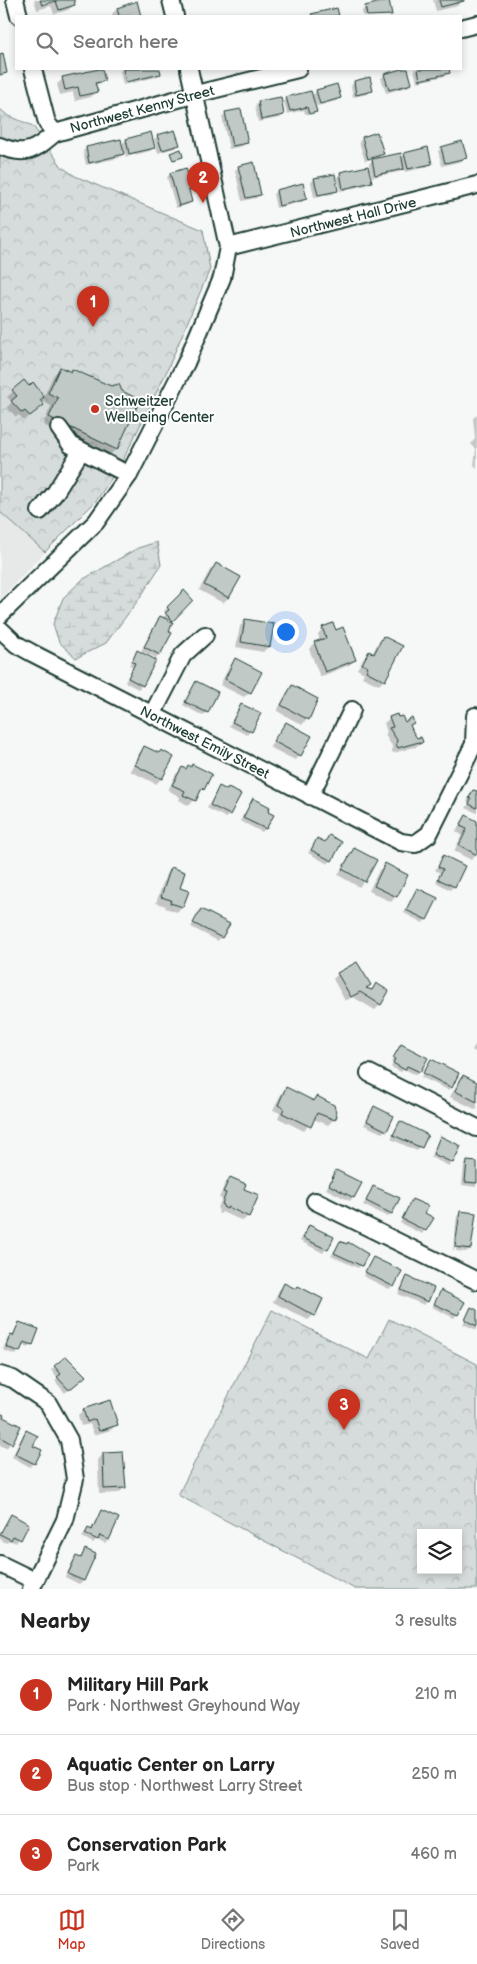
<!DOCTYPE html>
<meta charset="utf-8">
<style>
:root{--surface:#fff;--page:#f6f6f6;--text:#222;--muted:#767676;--line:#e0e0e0;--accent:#c8321e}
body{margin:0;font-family:"Balsamiq Sans",sans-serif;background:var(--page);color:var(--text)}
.controls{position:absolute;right:15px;bottom:15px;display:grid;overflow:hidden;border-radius:0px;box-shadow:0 2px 8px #0003}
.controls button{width:45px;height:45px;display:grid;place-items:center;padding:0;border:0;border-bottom:1px solid var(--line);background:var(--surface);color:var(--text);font:25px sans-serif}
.you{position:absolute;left:285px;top:631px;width:18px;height:18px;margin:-12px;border:4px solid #fff;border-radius:50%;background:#1a73e8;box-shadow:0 0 0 8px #1a73e833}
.badge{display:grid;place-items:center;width:32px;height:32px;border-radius:50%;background:var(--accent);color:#fff;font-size:16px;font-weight:700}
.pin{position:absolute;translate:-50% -41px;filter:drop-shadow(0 1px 2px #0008)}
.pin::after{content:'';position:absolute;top:26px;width:18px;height:15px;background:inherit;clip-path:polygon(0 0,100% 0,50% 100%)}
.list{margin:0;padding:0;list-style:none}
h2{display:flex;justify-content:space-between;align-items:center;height:65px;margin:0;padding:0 20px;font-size:21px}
h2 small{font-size:16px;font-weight:400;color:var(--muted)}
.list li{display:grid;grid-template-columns:32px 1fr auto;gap:15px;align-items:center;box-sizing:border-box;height:80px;padding:0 20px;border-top:1px solid var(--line)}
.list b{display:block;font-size:19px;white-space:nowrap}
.list p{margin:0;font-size:16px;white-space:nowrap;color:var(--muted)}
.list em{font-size:16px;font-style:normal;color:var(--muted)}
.icon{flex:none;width:28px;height:28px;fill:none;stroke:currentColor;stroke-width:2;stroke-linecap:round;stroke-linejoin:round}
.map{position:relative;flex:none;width:477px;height:1589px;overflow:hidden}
.search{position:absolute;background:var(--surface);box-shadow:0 2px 8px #0003;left:15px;right:15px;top:15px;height:55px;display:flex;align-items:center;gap:12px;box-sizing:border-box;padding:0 18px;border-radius:0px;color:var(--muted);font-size:19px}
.sheet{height:305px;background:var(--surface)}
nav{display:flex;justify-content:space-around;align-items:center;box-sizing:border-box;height:70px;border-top:1px solid var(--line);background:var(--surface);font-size:14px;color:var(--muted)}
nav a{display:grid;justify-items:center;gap:2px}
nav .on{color:var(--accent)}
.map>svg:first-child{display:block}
.built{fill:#e6e9e8}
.wetland{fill:url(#wetland-marsh);stroke:#7a8c88}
.park{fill:url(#park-crowns);stroke:#7a8c88;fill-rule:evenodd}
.shadow{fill:#0003}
.building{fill:#c0c9c6;stroke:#1f3d34}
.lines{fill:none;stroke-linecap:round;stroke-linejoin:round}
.minor-casing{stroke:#1f3d34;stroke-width:20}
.minor{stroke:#fff;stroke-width:16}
.poi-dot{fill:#c8321e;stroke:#fff;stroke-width:2}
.labels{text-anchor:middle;stroke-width:4;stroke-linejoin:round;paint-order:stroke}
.street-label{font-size:14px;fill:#1f3d34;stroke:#fff}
.poi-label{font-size:14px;fill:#1f3d34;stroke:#fff;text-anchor:start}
</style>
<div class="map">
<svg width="477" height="1589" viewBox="0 0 477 1589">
<defs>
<pattern id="wetland-marsh" width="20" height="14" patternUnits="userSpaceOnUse" patternTransform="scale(1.25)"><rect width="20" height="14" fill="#d6dcdb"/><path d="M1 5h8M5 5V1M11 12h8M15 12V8" fill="none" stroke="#b7bebd"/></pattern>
<pattern id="park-crowns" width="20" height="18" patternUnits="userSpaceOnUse" patternTransform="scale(1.25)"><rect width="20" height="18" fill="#d6dcdb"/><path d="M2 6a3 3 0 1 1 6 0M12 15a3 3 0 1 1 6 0" fill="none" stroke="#b7bebd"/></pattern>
</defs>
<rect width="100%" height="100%" fill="#f6f7f7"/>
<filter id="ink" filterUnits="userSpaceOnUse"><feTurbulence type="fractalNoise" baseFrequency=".02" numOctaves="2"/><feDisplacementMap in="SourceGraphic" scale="10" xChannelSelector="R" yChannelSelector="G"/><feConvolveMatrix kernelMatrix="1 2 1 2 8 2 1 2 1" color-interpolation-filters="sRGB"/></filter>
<g filter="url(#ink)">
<polygon class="built" points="0,510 45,552 0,599"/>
<polygon class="wetland" points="157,542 161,565 139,599 106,643 76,658 59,642 53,624 63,598 82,580 138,548"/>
<g class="park">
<polygon points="0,109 7,115 33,126 62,167 75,176 203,230 210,269 166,373 122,462 111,479 96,501 45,552 0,512"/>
<path d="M 272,1310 L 369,1359 L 389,1319 L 477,1364 L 477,1589 L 355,1589 L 178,1495 ZM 421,1533 L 458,1533 L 458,1570 L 421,1570 Z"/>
</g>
<g class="shadow">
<polygon points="34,0 72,0 74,5 68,10 54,14 51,6 37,10"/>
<polygon points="433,0 463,0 457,6 436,11"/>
<polygon points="136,3 140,16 112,16 112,14 117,9"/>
<polygon points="365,7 391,15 389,16 363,16 362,11"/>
<polygon points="122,69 159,69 160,73 156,77 123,85 120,71"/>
<polygon points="407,69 411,83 408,87 386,93 381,78 385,75"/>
<polygon points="414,69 447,69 448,73 445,76 417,82"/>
<polygon points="63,79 103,80 95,87 96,92 91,97 75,101 73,92 60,95 57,84"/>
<polygon points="369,79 371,90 368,94 353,97 351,86 354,82"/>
<polygon points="317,91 340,97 336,101 317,106 315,102 313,102 315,112 313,114 313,112 305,114 304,110 287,114 284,102 287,98 311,96"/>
<polygon points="258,103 283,115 280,118 258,122 255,106"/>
<polygon points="226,113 247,142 243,146 229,149 222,117"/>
<polygon points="376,134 382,154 376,159 401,158 405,154 431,163 427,167 405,172 404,167 399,172 372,177 369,164 374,158 365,161 359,142 362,138"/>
<polygon points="158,136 178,145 175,148 158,153 154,139"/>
<polygon points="126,140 154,147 150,151 126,157 125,152 119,158 86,165 83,151 86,148 121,145"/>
<polygon points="442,148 465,157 462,161 442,166 438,151"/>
<polygon points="239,167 260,194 256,198 242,201 235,170"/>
<polygon points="170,174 188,191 191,201 187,205 176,208 167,177"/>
<polygon points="340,174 370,182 367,185 340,191 337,177"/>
<polygon points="315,179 337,190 333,194 314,197 311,182"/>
<polygon points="276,191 306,199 302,202 276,208 273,194"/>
<polygon points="60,368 70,373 73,370 116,449 109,456 43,425 51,406 38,399 37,410 24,421 19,415 16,417 7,407 12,402 7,397 24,382 43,398 53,376"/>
<polygon points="477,415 477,468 474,465 476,449 471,444 475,439 473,418"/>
<polygon points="216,564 239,577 228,598 223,603 199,590 210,570"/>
<polygon points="184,592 192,600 170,622 159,655 156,658 141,651 157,621 167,614 164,611"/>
<polygon points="246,620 268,647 263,652 236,647 240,626"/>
<polygon points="323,628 335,632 355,660 349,665 320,677 309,649 314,644 320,641 318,634"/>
<polygon points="383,638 384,680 379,685 362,677 364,673 357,669 364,658 369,652 372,654 378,643"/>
<polygon points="138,652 142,685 138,689 125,682 133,667 129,665"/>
<polygon points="236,660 250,692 244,697 220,685 230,665"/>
<polygon points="196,682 207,712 203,716 183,705"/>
<polygon points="293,686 314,709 302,725 277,711 287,692"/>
<polygon points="241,705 250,731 247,735 229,726"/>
<polygon points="390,718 404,723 413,723 409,726 417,740 422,742 414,748 414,747 394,753 392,752 392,746 385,735 387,732 384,723"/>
<polygon points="286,724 300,755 295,760 269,747"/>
<polygon points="145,747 159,754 161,779 156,784 130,771 139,753"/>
<polygon points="188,767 203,789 189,806 179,800 180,797 168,790 176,774 182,768 185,770"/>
<polygon points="220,788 229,815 226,818 207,808"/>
<polygon points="477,789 477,813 466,808 469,803 467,802 470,795 474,791 476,792"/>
<polygon points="253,799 265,829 262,832 240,821"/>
<polygon points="466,816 477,822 477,853 471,860 454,851 462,835 456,832 461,822"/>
<polygon points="329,836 331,860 328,864 308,853 317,840 324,843"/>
<polygon points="354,849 364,881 359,887 338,875 349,855"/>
<polygon points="444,857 454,886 450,890 436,882 440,873 435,870"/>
<polygon points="385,865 396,896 391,902 369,891 379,870"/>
<polygon points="172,869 182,907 177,912 165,908 166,906 156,903 166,874"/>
<polygon points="417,890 426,919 423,923 404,913"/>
<polygon points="201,910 228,924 218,941 191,927"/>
<polygon points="338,974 369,985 366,989 370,991 376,985 380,1005 375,1010 353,997 345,1001 333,979"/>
<polygon points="477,1042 477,1053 472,1050"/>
<polygon points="401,1045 426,1058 416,1075 404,1069 401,1072 391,1067 393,1063 391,1062"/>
<polygon points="431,1060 451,1087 448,1090 421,1077"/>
<polygon points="463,1076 477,1083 477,1110 450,1097 458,1082"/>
<polygon points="286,1089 334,1119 328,1125 313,1119 304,1131 278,1118 280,1113 273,1110 281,1094"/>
<polygon points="374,1108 386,1130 382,1133 364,1125"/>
<polygon points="400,1123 427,1135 417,1151 391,1139"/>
<polygon points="441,1138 452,1162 449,1166 430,1157"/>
<polygon points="468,1162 477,1163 476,1187 462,1185 464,1165"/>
<polygon points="337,1171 353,1197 350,1201 326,1189"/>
<polygon points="230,1178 243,1189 248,1216 243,1221 222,1212 220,1214 218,1213 219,1210 217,1209 222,1199 219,1198 225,1184"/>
<polygon points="374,1187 391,1214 388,1217 363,1205"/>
<polygon points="412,1200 423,1214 432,1218 422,1234 400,1223"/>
<polygon points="461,1212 470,1249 466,1252 456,1251 461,1214 459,1214"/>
<polygon points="459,1214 454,1251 453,1250 457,1216"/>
<polygon points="309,1226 333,1238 323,1253 300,1241"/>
<polygon points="340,1242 361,1265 358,1268 331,1256"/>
<polygon points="373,1259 393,1286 389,1289 363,1276"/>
<polygon points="407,1278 427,1301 424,1305 398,1294"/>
<polygon points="284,1285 314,1315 308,1320 273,1302 279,1290"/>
<polygon points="441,1292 457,1314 454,1318 432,1307"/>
<polygon points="472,1308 477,1311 477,1330 463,1324"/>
<polygon points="19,1323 32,1344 28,1348 22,1345 16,1355 3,1350 7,1339 12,1336"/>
<polygon points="55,1367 81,1379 65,1393 55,1381 58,1378 51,1370"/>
<polygon points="83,1410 116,1424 111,1430 94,1435 90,1424 81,1426 78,1415"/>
<polygon points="0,1414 11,1443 6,1448 0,1445"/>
<polygon points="26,1431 34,1463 30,1467 12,1457 23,1435"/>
<polygon points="103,1454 124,1488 119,1493 99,1494 98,1460"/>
<polygon points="102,1511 108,1539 105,1543 97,1539 93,1543 82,1537 88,1529 90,1530"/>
<polygon points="11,1516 28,1524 16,1543 9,1540 6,1543 0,1539 0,1534"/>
<polygon points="85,1550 94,1554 83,1581 79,1584 65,1577 73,1561 77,1557 79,1559"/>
</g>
<g class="building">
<polygon points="40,0 74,0 75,5 59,10 56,1 42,5"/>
<polygon points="389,0 392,15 367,16 365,6"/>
<polygon points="439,0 464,0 464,1 441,7"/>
<polygon points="137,1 141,16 119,16 117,8"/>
<polygon points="337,8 339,16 312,16 311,14"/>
<polygon points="3,53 7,73 0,75 0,54"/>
<polygon points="99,69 102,69 105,81 95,83 98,92 80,96 78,87 65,90 62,77"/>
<polygon points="123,69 160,69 161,74 126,82"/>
<polygon points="401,69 408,69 412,84 389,90 384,74"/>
<polygon points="418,69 449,69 450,73 420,80"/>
<polygon points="370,77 373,91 356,95 354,81"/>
<polygon points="337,84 341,98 320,104 316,90"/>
<polygon points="311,91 317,112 309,114 307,107 290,111 286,97"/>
<polygon points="281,97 284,115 261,120 258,101"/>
<polygon points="241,109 248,143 232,146 225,112"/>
<polygon points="175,130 180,145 162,150 157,135"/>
<polygon points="151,132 155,148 129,154 126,139"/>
<polygon points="377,132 384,154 368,159 362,137"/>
<polygon points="121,139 124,154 89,163 86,147"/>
<polygon points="462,141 467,158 445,163 441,147"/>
<polygon points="428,147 432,164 408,169 404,153"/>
<polygon points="181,149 183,157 173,160 170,153"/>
<polygon points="401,153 404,169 375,175 372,159"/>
<polygon points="254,162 261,195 246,198 238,166"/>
<polygon points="368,166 372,182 343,189 340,172"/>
<polygon points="186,168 192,189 189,190 192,202 179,206 170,173"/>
<polygon points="335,174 338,191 318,195 314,178"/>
<polygon points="303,183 307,199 279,206 276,190"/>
<polygon points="60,367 71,372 72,369 111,386 119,384 122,391 140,400 117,450 49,417 58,398 48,393"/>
<polygon points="24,380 29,386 33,382 44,397 40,400 44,405 30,416 25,411 22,413 11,401 17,396 12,390"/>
<polygon points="216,563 241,577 229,598 204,585"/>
<polygon points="184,590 193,600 173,621 165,613 169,610 167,607"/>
<polygon points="160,616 173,622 169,631 172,633 160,655 144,647"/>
<polygon points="245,619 274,624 270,647 241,642"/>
<polygon points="333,623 336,630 343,627 356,660 325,672 314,642 326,638 322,627"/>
<polygon points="383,636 403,646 385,681 366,671 368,667 362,664 369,651 374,654"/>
<polygon points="137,650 156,660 143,686 128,678 135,663 132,662"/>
<polygon points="235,658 262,672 251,693 225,679"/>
<polygon points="196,681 218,692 208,713 185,702"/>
<polygon points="292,685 318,699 309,720 281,705"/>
<polygon points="241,704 261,713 252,732 232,722"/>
<polygon points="397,714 398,717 402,716 405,722 412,717 414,723 410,725 413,732 417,738 421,737 423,742 420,744 419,742 398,748 396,744 397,740 389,728 393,727 389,717"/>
<polygon points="286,722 312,736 301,756 273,741"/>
<polygon points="144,746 159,753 161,750 174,757 162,779 135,765"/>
<polygon points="192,764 212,774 204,790 202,788 196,801 183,795 185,791 172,785 182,767 186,769 188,765 191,767"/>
<polygon points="219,786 227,790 228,788 241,794 230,815 210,805"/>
<polygon points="473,790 477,791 477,808 469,804 471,799 469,798"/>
<polygon points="253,798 270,807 268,812 274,815 266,829 243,818"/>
<polygon points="466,815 477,821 477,855 459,845 467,829 460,826"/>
<polygon points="329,835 342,842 332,861 311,850 317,838 325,842"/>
<polygon points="354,848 377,860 365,882 342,869"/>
<polygon points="443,855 465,866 455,887 438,879 443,869 438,867"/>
<polygon points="385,863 408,875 397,897 374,886"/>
<polygon points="171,867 185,872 180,888 189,891 183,907 170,903 171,900 161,897"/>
<polygon points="417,888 438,898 427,920 406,910"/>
<polygon points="201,909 230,924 222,938 193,923"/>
<polygon points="357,962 371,985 366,988 372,990 376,983 389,991 381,1005 360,992 351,997 337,973"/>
<polygon points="401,1044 428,1058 420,1072 407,1066 405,1070 393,1063 395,1059 393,1058"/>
<polygon points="431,1059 459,1073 452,1088 423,1073"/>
<polygon points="463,1075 477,1082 477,1102 455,1091"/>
<polygon points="286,1087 314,1101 317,1096 334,1105 337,1116 335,1120 317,1113 311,1127 282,1113 284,1108 278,1105"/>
<polygon points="374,1106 394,1116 387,1131 367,1121"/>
<polygon points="400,1121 428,1135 422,1148 393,1135"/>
<polygon points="440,1136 461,1146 453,1163 433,1154"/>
<polygon points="467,1161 477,1162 477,1183 465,1182"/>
<polygon points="336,1170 362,1183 354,1198 329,1185"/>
<polygon points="230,1177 246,1184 244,1189 259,1195 249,1217 228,1207 227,1209 223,1207 224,1205 222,1204 226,1193 223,1192"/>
<polygon points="373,1186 400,1198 392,1214 366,1201"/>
<polygon points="412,1199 428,1206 425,1213 434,1218 426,1231 402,1219"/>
<polygon points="460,1211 476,1213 471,1249 455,1247"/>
<polygon points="309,1225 334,1237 328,1250 303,1238"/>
<polygon points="340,1241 347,1244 348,1242 368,1254 362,1266 334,1253"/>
<polygon points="373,1257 402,1271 394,1287 365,1272"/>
<polygon points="407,1276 434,1288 428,1302 401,1290"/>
<polygon points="284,1283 296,1289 298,1286 323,1299 315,1316 278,1296"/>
<polygon points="441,1290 465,1302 458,1315 434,1304"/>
<polygon points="471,1307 477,1310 477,1326 465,1320"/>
<polygon points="19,1322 39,1329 33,1345 24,1342 20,1352 6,1347 10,1335 13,1336"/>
<polygon points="66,1356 86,1376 69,1390 57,1377 61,1374 54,1366"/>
<polygon points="110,1400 118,1425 99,1431 95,1419 87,1422 83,1409"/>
<polygon points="0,1413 4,1415 3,1417 21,1426 12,1444 0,1437"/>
<polygon points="26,1430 38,1436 33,1446 42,1450 35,1464 15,1454"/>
<polygon points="123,1452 126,1488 104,1489 103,1453"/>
<polygon points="101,1510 119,1518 109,1540 100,1535 98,1540 85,1534 88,1528 92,1530"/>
<polygon points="11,1514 29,1524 21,1540 13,1536 11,1540 0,1534"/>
<polygon points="85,1549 96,1554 84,1581 68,1574 76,1556 81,1558"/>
</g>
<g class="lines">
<g class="minor-casing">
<g id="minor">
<polyline points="15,0 19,16"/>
<polyline points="171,0 175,16"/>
<polyline points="461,28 477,24"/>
<polyline points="33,69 47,123 55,133 196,94 298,69"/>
<path d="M 0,146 C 26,157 35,150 55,133"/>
<polyline points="228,247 477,185"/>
<polyline points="59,428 71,445 129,475"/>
<polyline points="40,511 55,493 81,451"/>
<polyline points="0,615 96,522 129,475 186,363 222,278 228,247 189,69"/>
<polyline points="0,629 16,644 32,653 401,842 415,844 429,834 474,744 475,716"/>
<polyline points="152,715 183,655 205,635"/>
<polyline points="310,796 352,710"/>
<polyline points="369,1073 477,1128"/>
<polyline points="315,1201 477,1281"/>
<polyline points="0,1375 13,1379 48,1403 69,1440 75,1479 65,1520 31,1589"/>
<polyline points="0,1564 35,1581"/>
</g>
</g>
<use href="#minor" class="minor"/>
</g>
</g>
<circle class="poi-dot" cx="95" cy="409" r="5"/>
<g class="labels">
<g class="street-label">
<text transform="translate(142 109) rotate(-15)" y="5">Northwest Kenny Street</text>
<text transform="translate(353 217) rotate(-14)" y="5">Northwest Hall Drive</text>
<text transform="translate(205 742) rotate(27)" y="5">Northwest Emily Street</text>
</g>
<g class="poi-label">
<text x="105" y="406">Schweitzer<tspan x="105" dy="16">Wellbeing Center</tspan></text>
</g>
</g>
</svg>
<div class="controls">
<button><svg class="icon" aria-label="layers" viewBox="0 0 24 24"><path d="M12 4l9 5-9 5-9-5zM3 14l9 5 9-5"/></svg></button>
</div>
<div class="you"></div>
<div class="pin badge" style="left:93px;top:327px">1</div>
<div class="pin badge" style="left:203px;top:203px">2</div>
<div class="pin badge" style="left:344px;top:1430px">3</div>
<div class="search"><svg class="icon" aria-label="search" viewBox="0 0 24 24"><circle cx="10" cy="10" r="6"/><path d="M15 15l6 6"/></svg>Search here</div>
</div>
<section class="sheet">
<h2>Nearby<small>3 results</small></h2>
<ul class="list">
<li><span class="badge">1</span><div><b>Military Hill Park</b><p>Park · Northwest Greyhound Way</p></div><em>210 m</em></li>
<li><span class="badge">2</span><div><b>Aquatic Center on Larry</b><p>Bus stop · Northwest Larry Street</p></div><em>250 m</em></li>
<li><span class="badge">3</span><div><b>Conservation Park</b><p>Park</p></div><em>460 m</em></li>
</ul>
</section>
<nav>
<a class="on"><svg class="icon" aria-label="map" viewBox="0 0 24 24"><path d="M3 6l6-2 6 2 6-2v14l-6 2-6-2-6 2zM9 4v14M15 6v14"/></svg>Map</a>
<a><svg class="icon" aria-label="directions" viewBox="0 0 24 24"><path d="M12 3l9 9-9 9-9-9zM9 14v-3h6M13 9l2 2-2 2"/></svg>Directions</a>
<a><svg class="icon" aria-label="saved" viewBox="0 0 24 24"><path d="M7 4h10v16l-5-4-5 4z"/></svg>Saved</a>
</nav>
